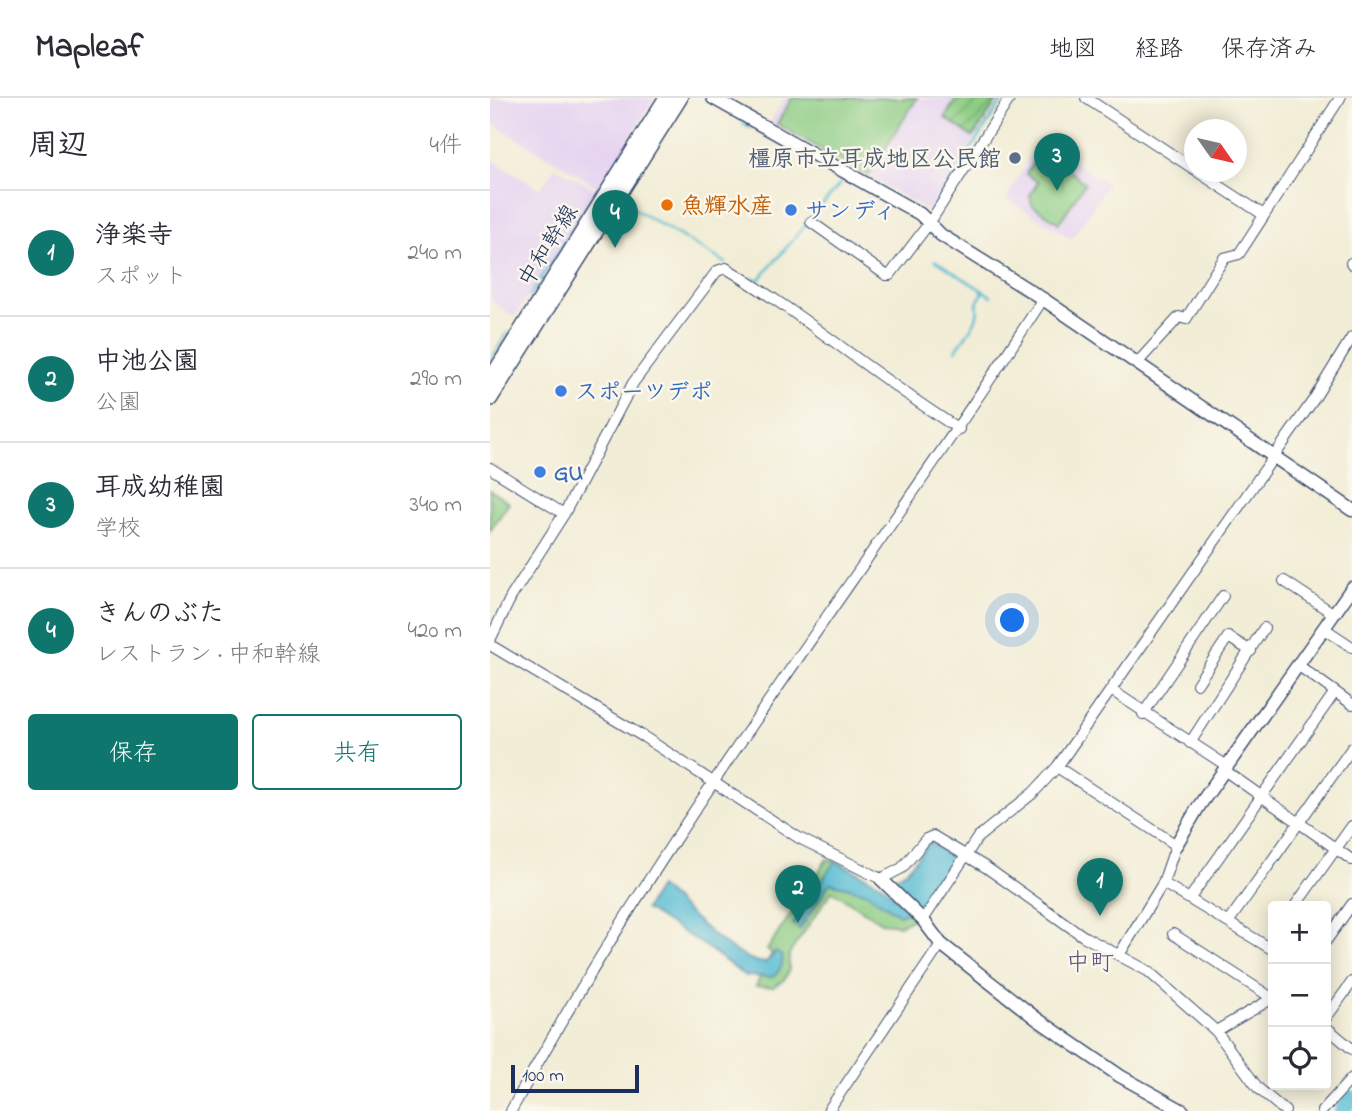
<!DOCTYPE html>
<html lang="ja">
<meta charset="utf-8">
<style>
:root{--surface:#fff;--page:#f2f2f3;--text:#2b2b33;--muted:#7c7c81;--line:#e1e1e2;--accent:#0f766e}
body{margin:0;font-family:"Indie Flower","Klee One",sans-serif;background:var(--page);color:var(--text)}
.controls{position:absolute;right:21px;bottom:21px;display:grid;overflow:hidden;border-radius:7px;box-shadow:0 4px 18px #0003}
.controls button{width:63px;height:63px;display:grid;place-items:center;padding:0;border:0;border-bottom:2px solid var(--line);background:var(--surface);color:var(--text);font:35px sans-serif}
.compass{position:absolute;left:694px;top:21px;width:63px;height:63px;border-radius:50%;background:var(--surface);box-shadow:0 4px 18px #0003;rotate:124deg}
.scale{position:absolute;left:21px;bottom:18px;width:128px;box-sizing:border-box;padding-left:7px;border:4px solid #1b2f5e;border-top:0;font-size:19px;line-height:24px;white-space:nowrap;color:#1b2f5e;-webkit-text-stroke:5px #fbf7ec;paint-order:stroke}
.you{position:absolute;left:523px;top:523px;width:24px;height:24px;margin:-18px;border:5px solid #fff;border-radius:50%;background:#1a73e8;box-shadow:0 0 0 10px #1a73e833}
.badge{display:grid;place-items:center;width:46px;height:46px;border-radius:50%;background:var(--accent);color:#fff;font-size:23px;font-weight:700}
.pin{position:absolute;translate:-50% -58px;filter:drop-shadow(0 2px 4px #0008)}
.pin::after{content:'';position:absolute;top:37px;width:24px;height:21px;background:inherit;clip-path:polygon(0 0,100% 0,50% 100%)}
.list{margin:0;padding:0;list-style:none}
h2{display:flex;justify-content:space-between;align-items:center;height:91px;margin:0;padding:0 28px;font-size:30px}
h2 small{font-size:23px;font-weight:400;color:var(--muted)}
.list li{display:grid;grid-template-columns:46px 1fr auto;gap:21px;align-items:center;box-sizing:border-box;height:126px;padding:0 28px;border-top:2px solid var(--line)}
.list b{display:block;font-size:26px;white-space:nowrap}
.list p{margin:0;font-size:23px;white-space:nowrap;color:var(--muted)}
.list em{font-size:23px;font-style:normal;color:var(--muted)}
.actions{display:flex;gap:14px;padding:21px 28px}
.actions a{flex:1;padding:16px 0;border:2px solid var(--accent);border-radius:7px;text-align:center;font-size:24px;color:var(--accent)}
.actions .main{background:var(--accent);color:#fff}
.icon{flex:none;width:38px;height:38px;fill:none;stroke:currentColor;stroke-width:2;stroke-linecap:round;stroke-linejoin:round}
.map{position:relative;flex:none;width:862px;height:1013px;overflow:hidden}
header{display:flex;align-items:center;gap:42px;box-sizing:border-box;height:98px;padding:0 35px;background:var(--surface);border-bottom:2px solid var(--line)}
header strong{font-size:33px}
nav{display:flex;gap:38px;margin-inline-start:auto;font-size:24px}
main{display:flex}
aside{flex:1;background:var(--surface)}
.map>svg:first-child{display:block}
.built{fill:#e5d3f1}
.park{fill:#8ccc83;stroke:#547e70;stroke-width:2}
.garden{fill:url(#garden-furrows);stroke:#547e70;stroke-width:2}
.water{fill:#55bbd3;stroke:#387598;stroke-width:2}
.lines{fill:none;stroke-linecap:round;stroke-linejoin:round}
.stream{stroke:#55bbd3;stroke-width:2.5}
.river{stroke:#55bbd3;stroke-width:16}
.minor-casing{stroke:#3b4c70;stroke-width:12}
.tertiary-casing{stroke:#3b4c70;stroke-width:15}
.secondary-casing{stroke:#3b4c70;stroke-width:17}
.minor{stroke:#fff;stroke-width:10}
.tertiary{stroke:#fff;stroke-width:12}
.secondary{stroke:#fff;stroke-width:14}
.service-dot{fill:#5c6f8a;stroke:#fbf7ec;stroke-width:2.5}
.food-dot{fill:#e8710a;stroke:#fbf7ec;stroke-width:2.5}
.shop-dot{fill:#3f7fe0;stroke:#fbf7ec;stroke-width:2.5}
.labels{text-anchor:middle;stroke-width:5;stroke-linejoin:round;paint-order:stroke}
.service-label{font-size:23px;font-weight:bold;fill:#4e5e75;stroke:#fbf7ec;text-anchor:end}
.food-label{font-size:23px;font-weight:bold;fill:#c56008;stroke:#fbf7ec;text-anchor:start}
.shop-label{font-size:23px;font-weight:bold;fill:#366cbe;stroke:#fbf7ec;text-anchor:start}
.street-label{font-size:23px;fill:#1b2f5e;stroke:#fbf7ec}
.neighbourhood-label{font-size:24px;fill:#58547c;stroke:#fbf7ec}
</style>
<header>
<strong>Mapleaf</strong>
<nav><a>地図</a><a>経路</a><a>保存済み</a></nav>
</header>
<main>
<aside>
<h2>周辺<small>4件</small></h2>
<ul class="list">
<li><span class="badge">1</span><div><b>浄楽寺</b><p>スポット</p></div><em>240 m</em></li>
<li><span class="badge">2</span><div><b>中池公園</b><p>公園</p></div><em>290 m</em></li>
<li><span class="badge">3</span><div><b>耳成幼稚園</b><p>学校</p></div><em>340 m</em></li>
<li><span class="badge">4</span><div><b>きんのぶた</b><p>レストラン · 中和幹線</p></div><em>420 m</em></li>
</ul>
<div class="actions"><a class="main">保存</a><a>共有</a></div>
</aside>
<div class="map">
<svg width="862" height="1013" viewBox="0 0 862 1013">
<defs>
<pattern id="garden-furrows" width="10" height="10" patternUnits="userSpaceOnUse" patternTransform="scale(1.75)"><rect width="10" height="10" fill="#8ccc83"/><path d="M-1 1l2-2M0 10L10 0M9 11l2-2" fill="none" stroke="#72a66e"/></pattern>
</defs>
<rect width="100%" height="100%" fill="#fbf7ec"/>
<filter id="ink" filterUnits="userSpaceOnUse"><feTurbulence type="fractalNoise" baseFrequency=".0143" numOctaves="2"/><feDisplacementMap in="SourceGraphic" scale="14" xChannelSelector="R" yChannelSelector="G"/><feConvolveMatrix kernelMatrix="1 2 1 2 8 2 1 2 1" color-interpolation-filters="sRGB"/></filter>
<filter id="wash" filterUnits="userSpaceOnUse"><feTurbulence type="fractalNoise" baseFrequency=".00686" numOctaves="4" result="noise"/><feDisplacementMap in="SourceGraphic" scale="28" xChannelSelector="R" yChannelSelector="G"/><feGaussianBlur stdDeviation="1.57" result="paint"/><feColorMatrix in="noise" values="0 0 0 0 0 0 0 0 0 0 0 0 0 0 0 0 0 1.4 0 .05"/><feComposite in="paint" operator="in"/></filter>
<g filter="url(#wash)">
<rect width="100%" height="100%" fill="#f2edd6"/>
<g class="built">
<polygon points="1,0 165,0 110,90 0,24"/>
<polygon points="295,0 510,0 439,113 280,24"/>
<polygon points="546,48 559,48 618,86 582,141 516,101"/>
<polygon points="0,60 50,91 65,69 106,91 25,219 0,202"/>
</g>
<g class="park">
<polygon points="302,0 427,0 378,78 287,26"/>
<polygon points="551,52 595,85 569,125 542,107 540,97 548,84 536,76"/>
<polygon points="0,392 19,405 0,433"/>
<polygon points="337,761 345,763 340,785 375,794 410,817 419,812 425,820 409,827 393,825 342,793 299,856 299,872 294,882 283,889 266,888 282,855 277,852"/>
</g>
<polygon class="garden" points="466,0 509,0 483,39 455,20"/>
<g class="water">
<polygon points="440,744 466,762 430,813 400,782 416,773"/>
<polygon points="345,763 391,786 419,812 410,817 375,794 340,785 310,831 303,826"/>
<path d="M 169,789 C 197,811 239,861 275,865 L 286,854 L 292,858 C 294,866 289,874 283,879 L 255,878 L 215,848 L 155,811 Z"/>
</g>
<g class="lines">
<g class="stream">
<polyline points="253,25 261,30"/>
<polyline points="134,105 236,165"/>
<polyline points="442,111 514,0"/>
<polyline points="321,120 355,80"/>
<polyline points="263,181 270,181 317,125"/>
<polyline points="40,198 109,89"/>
<path d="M 466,252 C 476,236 491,224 487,205 L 492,196 L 490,191 L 445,162 L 501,198"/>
<polyline points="0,263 18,234"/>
</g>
<polyline class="river" points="852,1013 862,1000"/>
</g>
</g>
<g filter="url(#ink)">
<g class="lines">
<g class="minor-casing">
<g id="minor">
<polyline points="596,0 704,71"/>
<polyline points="708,74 774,117"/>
<polyline points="321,124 396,177 400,177 440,124 520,0"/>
<polyline points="861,165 862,166"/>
<polyline points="648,264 689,219 696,221 734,160 749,156 850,0"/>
<polyline points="0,370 74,416"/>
<polyline points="794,483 844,516"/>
<polyline points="835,531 862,549"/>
<path d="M 0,542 L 21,499 L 74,416 L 143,285 L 227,173 L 236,170 C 317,219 389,281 469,331"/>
<polyline points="0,547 154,639 309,740 391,781 412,770 436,741 443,738 497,770 593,838 658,873 726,933 768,990 795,1013"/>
<polyline points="809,568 862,606"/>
<polyline points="707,586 738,539 761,553"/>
<polyline points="621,592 737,668"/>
<polyline points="653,616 733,498"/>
<polyline points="700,645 774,530"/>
<polyline points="567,669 686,747 673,785 629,857"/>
<polyline points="734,672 862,762"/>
<polyline points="673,785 783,852"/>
<polyline points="700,800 845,594"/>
<polyline points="805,808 862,728"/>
<polyline points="433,822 488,739 543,695 567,669 824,301 862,239"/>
<polyline points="739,823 862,650"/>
<polyline points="683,836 782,900"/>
<polyline points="836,843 862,806"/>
<polyline points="836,920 862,884"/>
<polyline points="836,929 862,951"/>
<polyline points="726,933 783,900"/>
<path d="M 21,1013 C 176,728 377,473 553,201"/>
<polyline points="338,1013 451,846"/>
<polyline points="832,1013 862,980"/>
</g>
</g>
<g class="tertiary-casing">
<g id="tertiary">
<polyline points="223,0 430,116 451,137 553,201 862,412"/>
<polyline points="686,747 709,708 862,490"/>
<polyline points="391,781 433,822 451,846 547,921 630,978 693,1013"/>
</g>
</g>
<g class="secondary-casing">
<g id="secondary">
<polyline points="0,282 176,0"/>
<polyline points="0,301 190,0"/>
</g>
</g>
<use href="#minor" class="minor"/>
<use href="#tertiary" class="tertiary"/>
<use href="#secondary" class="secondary"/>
</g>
</g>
<circle class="service-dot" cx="525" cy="60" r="7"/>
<circle class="food-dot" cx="177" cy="107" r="7"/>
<g class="shop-dot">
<circle cx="301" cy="112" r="7"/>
<circle cx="71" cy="293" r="7"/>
<circle cx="50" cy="374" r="7"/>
</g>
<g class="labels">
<g class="service-label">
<text x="511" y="68">橿原市立耳成地区公民館</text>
</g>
<g class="food-label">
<text x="191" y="115">魚輝水産</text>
</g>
<g class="shop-label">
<text x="315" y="120">サンディ</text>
<text x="85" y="301">スポーツデポ</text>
<text x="64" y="382">GU</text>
</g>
<g class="street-label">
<text transform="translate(57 147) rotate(-58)" y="8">中和幹線</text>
</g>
<g class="neighbourhood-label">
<text x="600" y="872">中町</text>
</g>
</g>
</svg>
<div class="controls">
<button>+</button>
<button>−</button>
<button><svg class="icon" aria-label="locate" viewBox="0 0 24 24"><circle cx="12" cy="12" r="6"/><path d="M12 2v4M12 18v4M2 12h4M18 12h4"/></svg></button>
</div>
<svg class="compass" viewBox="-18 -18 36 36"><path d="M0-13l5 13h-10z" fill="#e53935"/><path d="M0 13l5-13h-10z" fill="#7c7c81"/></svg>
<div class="scale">100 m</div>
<div class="you"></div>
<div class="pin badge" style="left:610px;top:818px">1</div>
<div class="pin badge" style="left:308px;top:825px">2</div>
<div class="pin badge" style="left:567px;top:93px">3</div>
<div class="pin badge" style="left:125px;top:150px">4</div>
</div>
</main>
